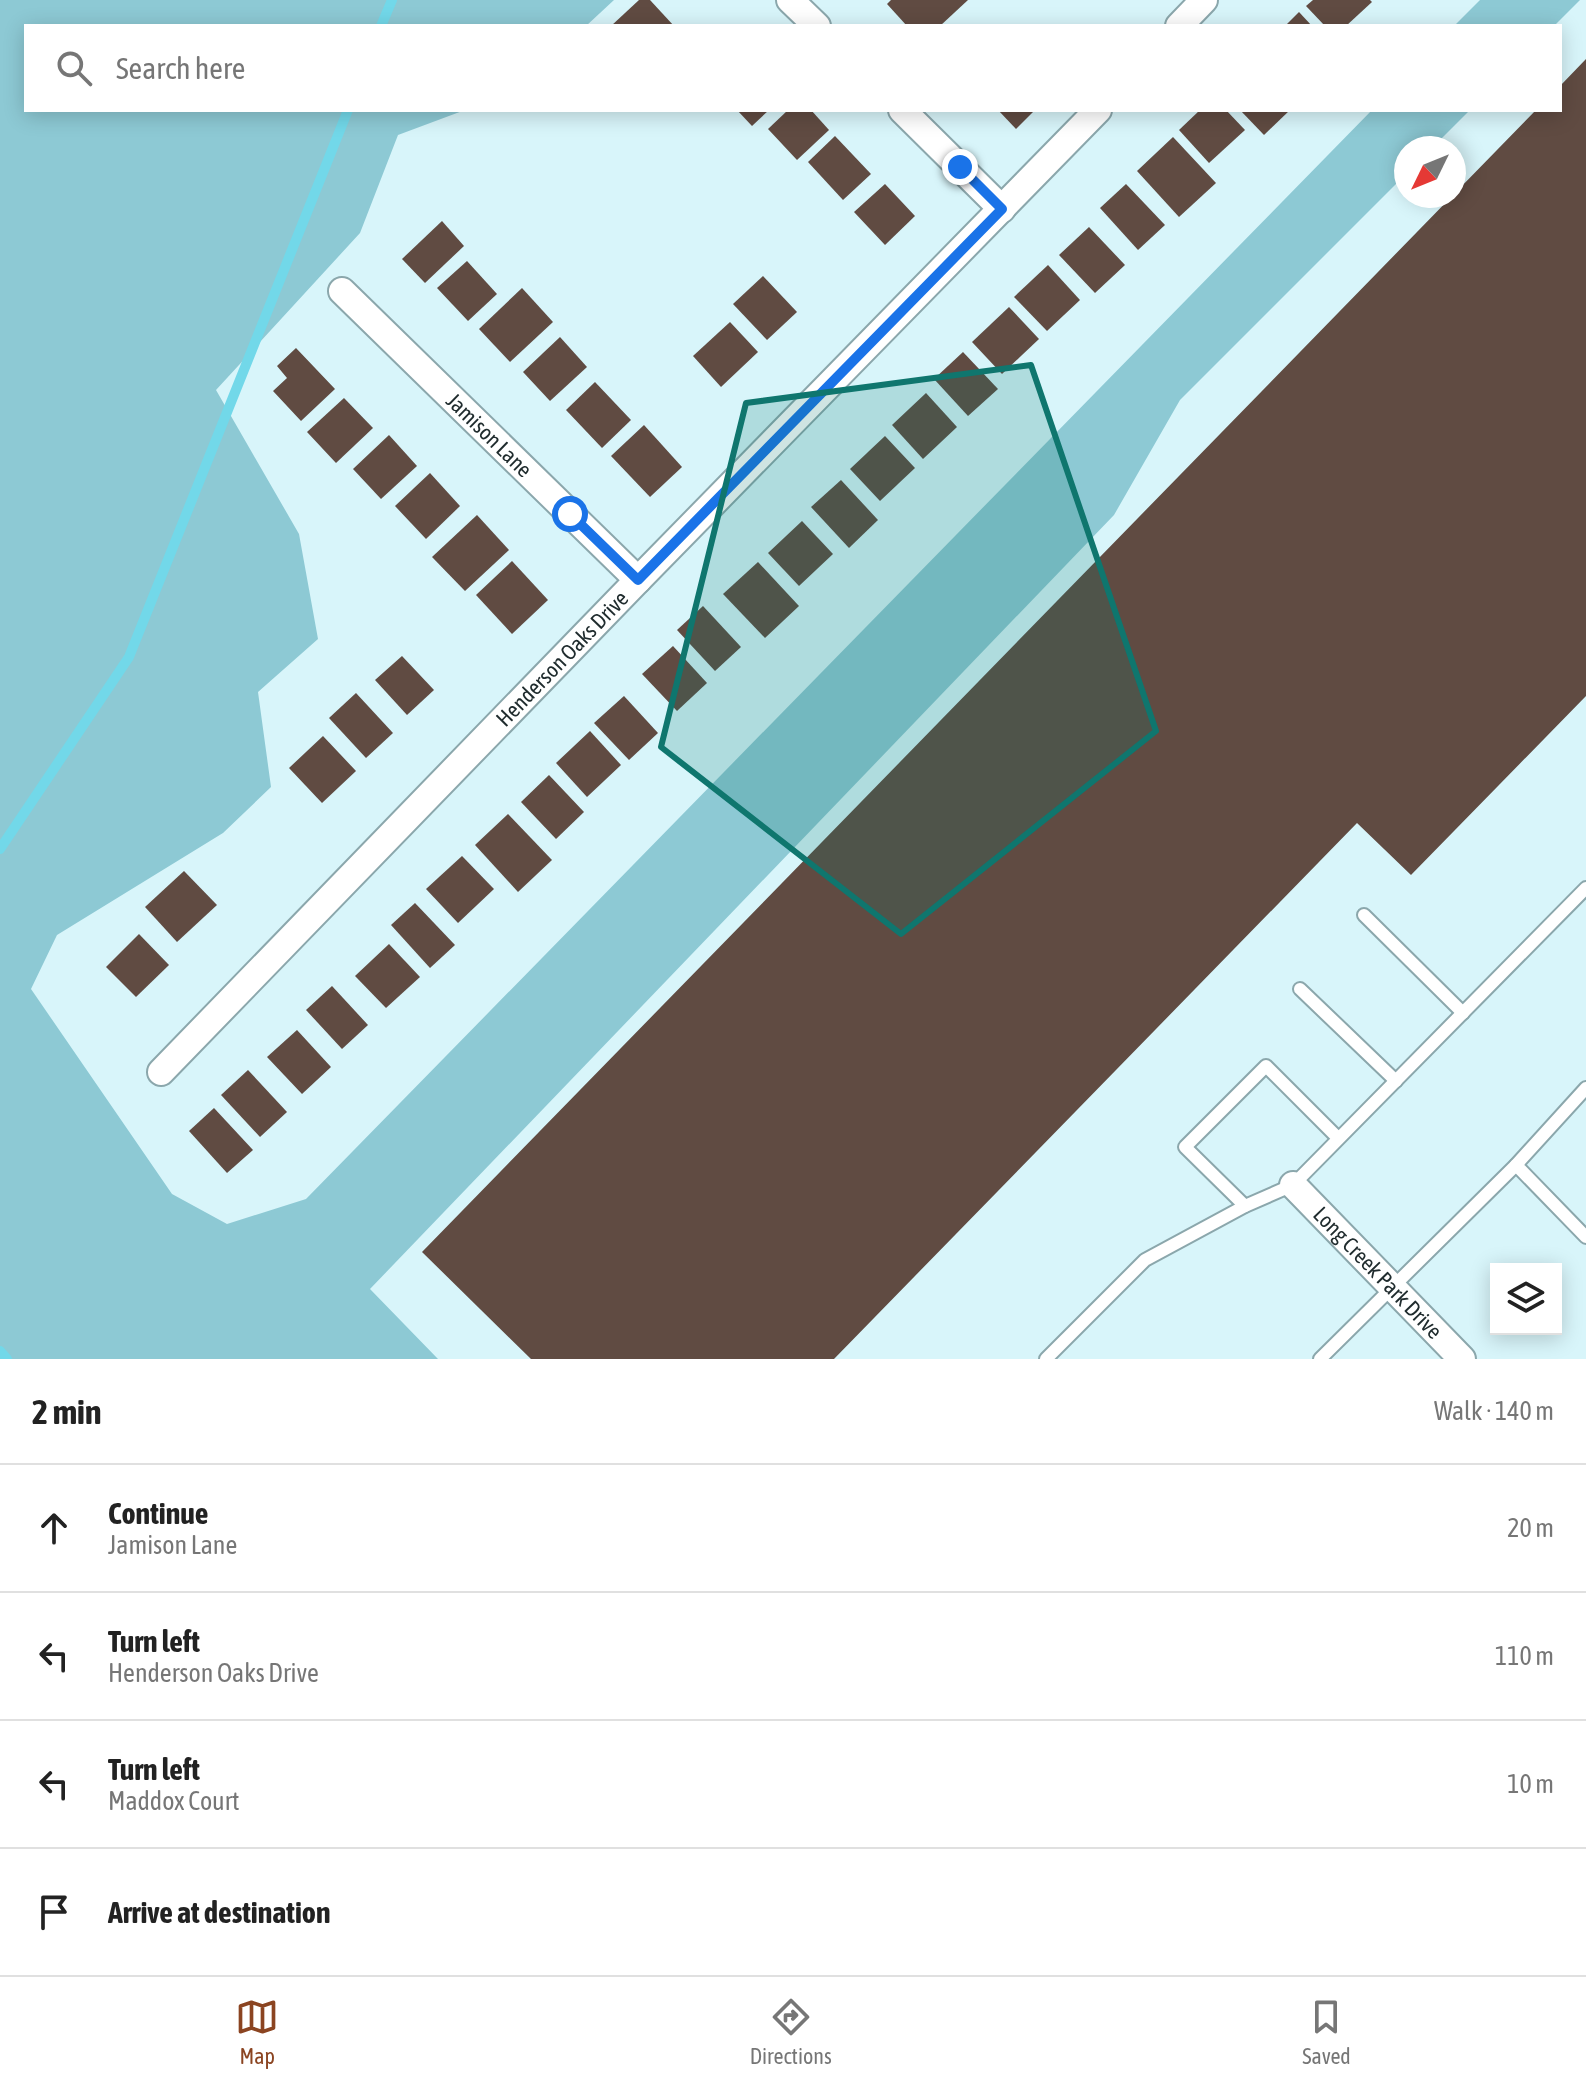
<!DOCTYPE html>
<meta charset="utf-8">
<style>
:root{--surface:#fff;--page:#f6f6f6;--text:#222;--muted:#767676;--line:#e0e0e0;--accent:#8b4421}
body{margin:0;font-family:"Asap Condensed",sans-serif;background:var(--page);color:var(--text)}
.controls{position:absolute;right:24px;bottom:24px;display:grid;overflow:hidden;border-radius:0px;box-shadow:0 4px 20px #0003}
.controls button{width:72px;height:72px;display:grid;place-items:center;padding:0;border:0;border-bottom:2px solid var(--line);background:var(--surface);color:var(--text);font:40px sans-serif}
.compass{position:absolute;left:1394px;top:136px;width:72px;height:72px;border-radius:50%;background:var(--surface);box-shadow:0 4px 20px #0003;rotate:227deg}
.stop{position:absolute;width:24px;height:24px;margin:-18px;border:6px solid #1a73e8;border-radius:50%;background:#fff}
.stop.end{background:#1a73e8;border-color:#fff;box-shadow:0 2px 8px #0008}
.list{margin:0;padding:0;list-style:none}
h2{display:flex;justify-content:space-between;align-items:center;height:104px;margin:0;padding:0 32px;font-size:34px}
h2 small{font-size:26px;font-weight:400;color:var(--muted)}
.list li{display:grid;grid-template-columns:52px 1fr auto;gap:24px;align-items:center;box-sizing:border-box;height:128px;padding:0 32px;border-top:2px solid var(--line)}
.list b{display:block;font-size:30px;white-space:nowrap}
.list p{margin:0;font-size:26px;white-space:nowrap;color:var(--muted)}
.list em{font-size:26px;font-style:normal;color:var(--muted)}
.icon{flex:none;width:44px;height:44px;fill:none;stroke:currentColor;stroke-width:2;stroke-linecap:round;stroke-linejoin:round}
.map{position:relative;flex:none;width:1586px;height:1359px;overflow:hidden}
.search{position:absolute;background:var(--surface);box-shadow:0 4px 20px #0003;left:24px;right:24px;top:24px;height:88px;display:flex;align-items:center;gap:20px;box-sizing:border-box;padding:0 28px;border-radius:0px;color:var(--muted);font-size:30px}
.sheet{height:616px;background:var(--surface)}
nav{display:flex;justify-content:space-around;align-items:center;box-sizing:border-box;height:112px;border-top:2px solid var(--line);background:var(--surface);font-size:22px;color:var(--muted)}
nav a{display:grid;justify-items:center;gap:4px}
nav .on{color:var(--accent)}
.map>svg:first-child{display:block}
.green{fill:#8dc9d4}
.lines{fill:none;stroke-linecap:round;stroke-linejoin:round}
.stream{stroke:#72d8e9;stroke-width:10}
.building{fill:#604b42}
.service-casing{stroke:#8ba7ac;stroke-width:16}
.minor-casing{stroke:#8ba7ac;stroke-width:30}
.service{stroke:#fff;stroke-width:12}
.minor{stroke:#fff;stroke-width:26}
.route{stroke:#1a73e8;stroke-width:10}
.marked{fill:#0f766e;fill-opacity:0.2;stroke:#0f766e;stroke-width:6;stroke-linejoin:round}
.labels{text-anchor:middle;stroke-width:8;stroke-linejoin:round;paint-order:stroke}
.street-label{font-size:22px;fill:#202c2e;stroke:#d8f5fa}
</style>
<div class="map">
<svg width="1586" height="1359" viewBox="0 0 1586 1359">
<rect width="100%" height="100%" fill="#d8f5fa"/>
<g class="green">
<polygon points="0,0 614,0 586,26 26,26 26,110 465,110 398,135 360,233 216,390 299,534 318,639 258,692 271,787 223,833 57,935 31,989 172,1194 227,1224 306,1199 1372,110 1470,110 1432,148 1406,148 1406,174 1180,400 1114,515 370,1289 438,1359 0,1359"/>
<polygon points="1480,0 1580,0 1554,26 1454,26"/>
</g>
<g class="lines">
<g class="stream">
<polyline points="381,26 392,0"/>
<polyline points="0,849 129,657 348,110"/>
<polyline points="0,1351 7,1359"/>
</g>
</g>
<g class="building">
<polygon points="639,0 650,0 674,26 611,26"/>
<polygon points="891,0 968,0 940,26 907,26 887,4"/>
<polygon points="1313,0 1370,0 1372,2 1346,26 1325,26 1306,6"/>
<polygon points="1299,12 1312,26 1285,26"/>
<polygon points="1586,59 1586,696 1411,875 1357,823 834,1359 531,1359 422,1252 1536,110 1560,110 1560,86"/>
<polygon points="737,110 769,110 752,126"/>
<polygon points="788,110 811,110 829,130 797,160 768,129"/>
<polygon points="998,110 1035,110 1016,129"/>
<polygon points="1200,110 1226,110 1245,130 1209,163 1179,130"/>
<polygon points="1240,110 1290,110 1264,135"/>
<polygon points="835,136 871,174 843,200 808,162"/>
<polygon points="1173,137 1216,183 1179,217 1137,171"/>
<polygon points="885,184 915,216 885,245 854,212"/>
<polygon points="1126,184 1165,225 1138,250 1100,208"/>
<polygon points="442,221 464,246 425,283 402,259"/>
<polygon points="1089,227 1125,265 1095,293 1059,255"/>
<polygon points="467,261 497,294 468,321 437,288"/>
<polygon points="1048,265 1080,300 1047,331 1014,297"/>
<polygon points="763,276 797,312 767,340 733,304"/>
<polygon points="522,288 553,322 510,362 479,329"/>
<polygon points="1009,307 1039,339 1002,374 972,342"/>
<polygon points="730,322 758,352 721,387 693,356"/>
<polygon points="560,337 587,367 550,401 523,372"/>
<polygon points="296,348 335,389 301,421 273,391 287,378 277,366"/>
<polygon points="963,352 998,389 968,416 934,379"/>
<polygon points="595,382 631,420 602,448 566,410"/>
<polygon points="926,393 957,427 923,459 892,425"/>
<polygon points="344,398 373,428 336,463 307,432"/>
<polygon points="644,425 682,467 650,497 611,456"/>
<polygon points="389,435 417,466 381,499 353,469"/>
<polygon points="885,436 915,468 880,501 850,469"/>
<polygon points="430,473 460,506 426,539 395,506"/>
<polygon points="841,480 878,520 849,548 811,507"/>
<polygon points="477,515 509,550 465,591 432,557"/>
<polygon points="802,521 833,554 799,586 768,553"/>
<polygon points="512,561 548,600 512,634 476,595"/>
<polygon points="758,562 799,606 765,638 723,594"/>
<polygon points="703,606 741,647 715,671 677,630"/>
<polygon points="673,646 707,683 677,711 642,674"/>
<polygon points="402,656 434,690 407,715 375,680"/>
<polygon points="356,693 393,733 366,758 329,718"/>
<polygon points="624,696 658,733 629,760 594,723"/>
<polygon points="590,731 621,765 587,797 556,763"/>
<polygon points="323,736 356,771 322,803 289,768"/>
<polygon points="549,775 584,812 556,839 521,802"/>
<polygon points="508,814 552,860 518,892 475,845"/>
<polygon points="462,856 494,889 458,923 426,889"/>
<polygon points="184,871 217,905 177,942 145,907"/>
<polygon points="415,903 455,945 430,968 391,925"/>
<polygon points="139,934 169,965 136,997 106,967"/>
<polygon points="389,944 420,977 386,1008 355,976"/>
<polygon points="332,986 368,1025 342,1049 306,1010"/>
<polygon points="297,1030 331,1067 302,1094 267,1057"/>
<polygon points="248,1070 287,1112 260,1137 221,1095"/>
<polygon points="214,1108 253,1150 227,1173 189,1131"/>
</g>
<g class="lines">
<g class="service-casing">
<g id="service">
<polyline points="1364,915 1463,1013"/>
<polyline points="1300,989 1396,1081"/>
<polyline points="1516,1165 1586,1088"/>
<polyline points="1245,1206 1185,1147 1266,1066 1338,1138"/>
<polyline points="1046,1359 1145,1260 1245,1206 1293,1185 1586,888"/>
<polyline points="1320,1359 1516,1165 1586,1237"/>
</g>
</g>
<g class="minor-casing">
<g id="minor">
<polyline points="790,0 817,26"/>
<polyline points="1179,26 1204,0"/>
<polyline points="902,110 1002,209"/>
<path id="s1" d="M 342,291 L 638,580"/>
<path id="s2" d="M 161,1072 L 638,580 L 1098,110"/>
<path id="s3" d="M 1293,1185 L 1462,1359"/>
</g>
</g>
<use href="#service" class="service"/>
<use href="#minor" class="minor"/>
</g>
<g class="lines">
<polyline class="route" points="570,514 638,580 1002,209 960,167"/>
</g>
<path class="marked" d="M 1031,365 L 1156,731 L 901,934 L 661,747 L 746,403 Z"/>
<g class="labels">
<g class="street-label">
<text dy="8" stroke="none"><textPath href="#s1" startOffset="206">Jamison Lane</textPath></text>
<text dy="8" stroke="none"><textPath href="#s2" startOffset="576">Henderson Oaks Drive</textPath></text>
<text dy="8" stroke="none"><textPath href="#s3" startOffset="122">Long Creek Park Drive</textPath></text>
</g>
</g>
</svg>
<div class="controls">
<button><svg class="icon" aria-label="layers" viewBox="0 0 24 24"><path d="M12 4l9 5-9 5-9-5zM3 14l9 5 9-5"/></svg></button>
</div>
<svg class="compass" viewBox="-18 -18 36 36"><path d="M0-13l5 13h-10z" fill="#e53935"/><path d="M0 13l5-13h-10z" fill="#767676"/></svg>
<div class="stop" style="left:570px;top:514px"></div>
<div class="stop end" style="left:960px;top:167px"></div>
<div class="search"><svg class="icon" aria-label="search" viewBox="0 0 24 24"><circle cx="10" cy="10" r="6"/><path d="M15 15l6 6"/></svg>Search here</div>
</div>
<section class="sheet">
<h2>2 min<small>Walk · 140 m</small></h2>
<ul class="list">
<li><svg class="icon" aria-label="ahead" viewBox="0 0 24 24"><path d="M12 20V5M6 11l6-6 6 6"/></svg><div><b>Continue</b><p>Jamison Lane</p></div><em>20 m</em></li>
<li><svg class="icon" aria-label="left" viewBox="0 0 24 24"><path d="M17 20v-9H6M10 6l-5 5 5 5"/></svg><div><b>Turn left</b><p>Henderson Oaks Drive</p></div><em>110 m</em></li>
<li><svg class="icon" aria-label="left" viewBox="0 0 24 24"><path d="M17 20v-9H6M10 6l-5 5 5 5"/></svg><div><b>Turn left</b><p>Maddox Court</p></div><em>10 m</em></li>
<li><svg class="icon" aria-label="arrive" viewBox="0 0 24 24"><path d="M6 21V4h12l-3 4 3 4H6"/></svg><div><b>Arrive at destination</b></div></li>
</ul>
</section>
<nav>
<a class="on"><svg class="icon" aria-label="map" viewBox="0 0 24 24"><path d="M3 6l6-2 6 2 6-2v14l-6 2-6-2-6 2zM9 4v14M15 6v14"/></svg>Map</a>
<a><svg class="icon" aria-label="directions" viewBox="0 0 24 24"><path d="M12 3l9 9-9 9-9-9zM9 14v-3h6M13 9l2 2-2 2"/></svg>Directions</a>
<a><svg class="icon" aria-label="saved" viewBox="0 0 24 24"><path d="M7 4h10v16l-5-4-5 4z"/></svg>Saved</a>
</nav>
